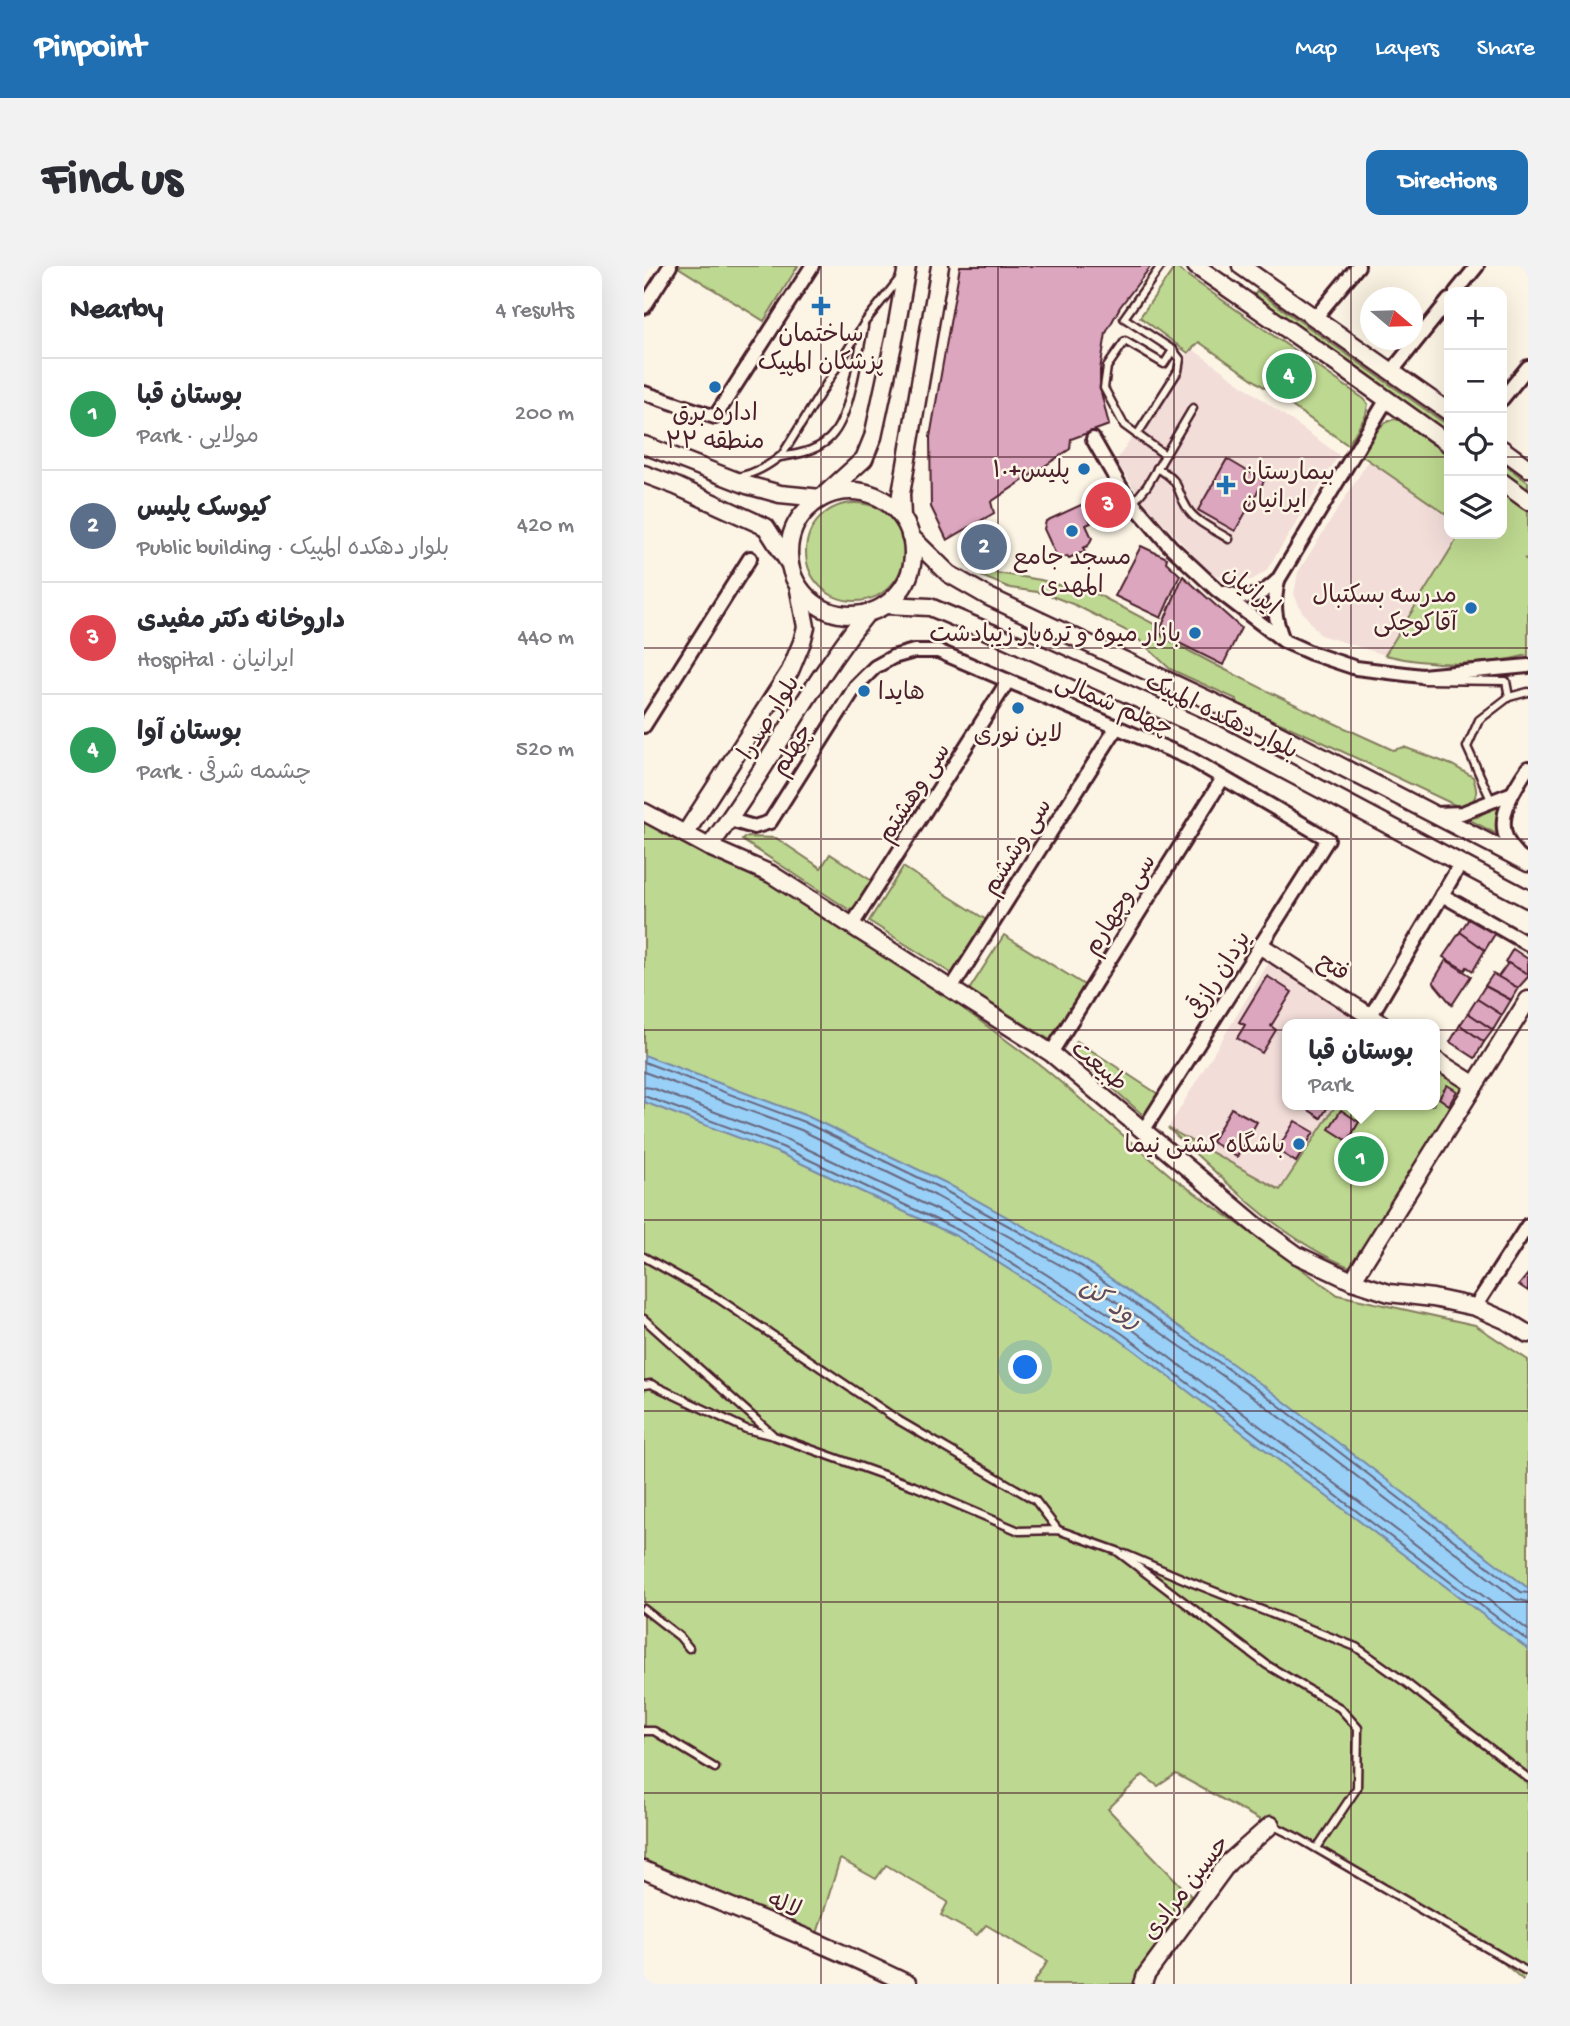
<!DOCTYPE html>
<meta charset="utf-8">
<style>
:root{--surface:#fff;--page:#f2f2f3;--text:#2b2b33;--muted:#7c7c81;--line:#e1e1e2;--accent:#1f6fb2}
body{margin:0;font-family:"Gochi Hand","Playpen Sans Arabic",sans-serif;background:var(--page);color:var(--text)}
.controls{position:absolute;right:21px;top:21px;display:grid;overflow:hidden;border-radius:14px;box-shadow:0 7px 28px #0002}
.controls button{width:63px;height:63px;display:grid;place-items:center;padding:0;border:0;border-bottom:2px solid var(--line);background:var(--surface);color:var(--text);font:35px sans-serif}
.compass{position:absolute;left:716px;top:21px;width:63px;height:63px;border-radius:50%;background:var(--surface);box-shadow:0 7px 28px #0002;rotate:109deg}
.you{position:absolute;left:382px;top:1102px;width:24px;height:24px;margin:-18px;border:5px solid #fff;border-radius:50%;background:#1a73e8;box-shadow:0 0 0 10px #1a73e833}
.badge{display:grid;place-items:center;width:46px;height:46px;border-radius:50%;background:var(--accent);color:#fff;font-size:23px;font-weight:700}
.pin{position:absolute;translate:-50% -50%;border:4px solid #fff;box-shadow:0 2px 7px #0006}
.popup{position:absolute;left:638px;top:753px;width:158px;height:91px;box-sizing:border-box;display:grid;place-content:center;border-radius:14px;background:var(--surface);filter:drop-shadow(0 2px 5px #0005);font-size:23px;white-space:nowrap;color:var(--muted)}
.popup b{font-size:26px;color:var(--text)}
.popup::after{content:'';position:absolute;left:50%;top:100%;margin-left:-14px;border:14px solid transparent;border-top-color:var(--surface)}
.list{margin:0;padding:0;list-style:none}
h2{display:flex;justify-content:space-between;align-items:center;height:91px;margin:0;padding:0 28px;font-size:30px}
h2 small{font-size:23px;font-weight:400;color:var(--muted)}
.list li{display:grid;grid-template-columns:46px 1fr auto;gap:21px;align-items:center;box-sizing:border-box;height:112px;padding:0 28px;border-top:2px solid var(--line)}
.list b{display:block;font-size:26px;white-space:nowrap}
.list p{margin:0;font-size:23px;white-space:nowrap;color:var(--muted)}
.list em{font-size:23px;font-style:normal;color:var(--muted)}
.icon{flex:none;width:38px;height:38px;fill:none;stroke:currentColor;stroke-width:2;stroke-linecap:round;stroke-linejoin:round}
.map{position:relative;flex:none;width:884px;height:1718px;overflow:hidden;border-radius:14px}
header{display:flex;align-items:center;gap:42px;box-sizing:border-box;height:98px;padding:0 35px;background:var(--accent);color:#fff}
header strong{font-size:33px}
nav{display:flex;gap:38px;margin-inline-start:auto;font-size:24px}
.intro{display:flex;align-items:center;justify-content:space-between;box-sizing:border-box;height:168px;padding:0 42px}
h1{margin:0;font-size:49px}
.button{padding:18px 32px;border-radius:14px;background:var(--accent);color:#fff;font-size:24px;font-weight:700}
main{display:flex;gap:42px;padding:0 42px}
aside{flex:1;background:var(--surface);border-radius:14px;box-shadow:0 7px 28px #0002}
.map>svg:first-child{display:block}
.built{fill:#f2ddd9}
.green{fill:#bdd890;stroke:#847c5e;stroke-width:2}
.water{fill:#98d0f7;stroke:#7989a5;stroke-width:2}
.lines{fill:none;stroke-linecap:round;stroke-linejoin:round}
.shore{stroke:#69667d;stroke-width:2}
.building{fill:#dba6be;stroke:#4a1f2b;stroke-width:2}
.lane-casing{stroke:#4a1f2b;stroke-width:11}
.street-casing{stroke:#4a1f2b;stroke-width:18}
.secondary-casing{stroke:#4a1f2b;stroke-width:21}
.lane{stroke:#fcf5e5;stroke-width:6}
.street{stroke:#fcf5e5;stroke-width:12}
.secondary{stroke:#fcf5e5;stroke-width:16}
.grid{fill:none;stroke:#4a1f2b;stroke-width:2;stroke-opacity:0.55}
.poi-dot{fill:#1f6fb2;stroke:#fcf5e5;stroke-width:2.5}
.labels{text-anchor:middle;stroke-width:5;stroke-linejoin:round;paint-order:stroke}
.poi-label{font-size:24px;fill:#4a1f2b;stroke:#fcf5e5}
.street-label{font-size:24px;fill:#4a1f2b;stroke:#fcf5e5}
.water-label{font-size:26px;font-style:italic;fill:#5e4b5e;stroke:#fcf5e5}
</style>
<header>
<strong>Pinpoint</strong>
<nav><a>Map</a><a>Layers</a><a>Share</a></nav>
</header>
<div class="intro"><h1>Find us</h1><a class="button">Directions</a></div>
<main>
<aside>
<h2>Nearby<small>4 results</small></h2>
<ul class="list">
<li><span class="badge" style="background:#2e9e5b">1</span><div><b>بوستان قبا</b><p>Park · مولایی</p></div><em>200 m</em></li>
<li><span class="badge" style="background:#5c6f8a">2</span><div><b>کیوسک پلیس</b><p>Public building · بلوار دهکده المپیک</p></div><em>420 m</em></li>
<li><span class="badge" style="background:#e0444e">3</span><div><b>داروخانه دکتر مفیدی</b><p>Hospital · ایرانیان</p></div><em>440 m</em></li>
<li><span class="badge" style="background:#2e9e5b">4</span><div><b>بوستان آوا</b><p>Park · چشمه شرقی</p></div><em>520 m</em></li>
</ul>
</aside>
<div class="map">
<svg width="884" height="1718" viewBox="0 0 884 1718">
<rect width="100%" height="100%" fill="#fcf5e5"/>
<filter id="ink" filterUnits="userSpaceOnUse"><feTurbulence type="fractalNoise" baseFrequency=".0143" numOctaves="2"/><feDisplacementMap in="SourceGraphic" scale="14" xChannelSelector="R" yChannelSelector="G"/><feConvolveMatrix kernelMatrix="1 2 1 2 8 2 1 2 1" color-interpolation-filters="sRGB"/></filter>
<g filter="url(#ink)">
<g class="built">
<polygon points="547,82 695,189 622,305 608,314 587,314 566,307 505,242 472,195"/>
<polygon points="725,194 805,252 805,268 816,268 741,389 676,369 657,344 650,328 654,306"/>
<polygon points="624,698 719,758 644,758 644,839 692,839 636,924 524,862"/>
</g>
<g class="green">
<polygon points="35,0 154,0 120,55 34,1"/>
<polygon points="531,1 720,133 724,138 722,149 704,179 555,76 544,87 496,51"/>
<polygon points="613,25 805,160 805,168 610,30"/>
<path d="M 750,153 L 755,154 L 805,190 L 805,250 L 717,189 C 726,175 733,158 750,153 Z"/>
<polygon points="858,197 884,216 884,224 858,205"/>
<path d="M 858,227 L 884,246 L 884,294 L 880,292 L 884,295 L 884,389 C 838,401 787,400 741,389 L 816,268 L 858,268 Z"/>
<circle cx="211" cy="286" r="49"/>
<path d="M 323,298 L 330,298 L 353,307 L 397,314 L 439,326 L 451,327 L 512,359 L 511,367 C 589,409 668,448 749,484 L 760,481 L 808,499 L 829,511 C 833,524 835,530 824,540 L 813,540 L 672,473 L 595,439 L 592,433 L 526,403 L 489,368 L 431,339 L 400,327 L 366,322 L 337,310 Z"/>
<polygon points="859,536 858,571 824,553 833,551"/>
<polygon points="0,548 94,598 301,729 400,802 527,910 694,1029 831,1059 884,1094 884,1718 835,1676 689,1590 629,1561 532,1508 514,1520 499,1509 464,1543 547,1630 493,1708 490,1718 389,1718 404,1695 342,1659 333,1669 297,1649 304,1636 242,1599 232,1613 196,1593 173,1668 0,1596"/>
<polygon points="101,571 132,572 177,602 186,588 228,615 207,645 98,574"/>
<polygon points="259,601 344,655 310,709 225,655"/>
<polygon points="360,669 442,720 408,775 325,724"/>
<polygon points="433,775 514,828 500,850 428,786"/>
<path d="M 791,801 L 823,820 L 708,1002 C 635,973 581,914 524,862 L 636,924 L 692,839 L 790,839 Z"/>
</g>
<polygon class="water" points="0,789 163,850 300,916 442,995 624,1123 884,1322 884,1383 475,1073 312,970 135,887 0,836"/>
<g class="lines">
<g class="shore">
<polyline points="0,796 160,856 296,922 439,1001 620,1128 877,1326 884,1327"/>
<polyline points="0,806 157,864 292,930 434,1009 615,1135 872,1333 884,1336"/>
<polyline points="0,821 8,822 142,873 321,957 484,1060 884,1364"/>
<polyline points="0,830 138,881 316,965 479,1068 884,1375"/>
</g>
</g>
<g class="building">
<polygon points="316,0 507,0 476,41 462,67 456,104 456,122 465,159 427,173 426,183 347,236 350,247 303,274 287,241 286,171"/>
<polygon points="583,193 620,215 591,265 554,244"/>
<polygon points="439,238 447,257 442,259 448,272 444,280 439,282 441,285 425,292 423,290 419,292 412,289 400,263 402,255"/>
<polygon points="497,280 523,292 522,296 536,309 517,352 471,330"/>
<polygon points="539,310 597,362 579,399 515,367"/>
<polygon points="826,651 851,668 841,684 816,666"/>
<polygon points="816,666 841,684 829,705 823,701 821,704 799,691"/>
<polygon points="869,683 884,693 884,708 861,696"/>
<polygon points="802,694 827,710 808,739 789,716"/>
<polygon points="864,697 884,708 884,711 874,722 854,711"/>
<polygon points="849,708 874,722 867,734 841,720"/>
<polygon points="623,710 648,726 627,760 632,764 618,787 593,772 601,759 595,756"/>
<polygon points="841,720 867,734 858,749 833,733"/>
<polygon points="833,733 858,749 849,764 824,747"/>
<polygon points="824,747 849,764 840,776 816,759"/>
<polygon points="816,759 840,776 831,792 806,776"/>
<polygon points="803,819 813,825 805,839 795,832"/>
<polygon points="657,839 685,839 677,852"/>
<polygon points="587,842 613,856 593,891 568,876"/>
<polygon points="697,844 715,856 704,875 685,863"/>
<polygon points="651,855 670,866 652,896 633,884"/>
<polygon points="884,1008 884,1025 875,1019"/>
</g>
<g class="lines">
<g class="lane-casing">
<g id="lane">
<polyline points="517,0 480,52 529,84 520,98 481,75 463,101 460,122 480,159 521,189"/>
<polyline points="493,169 534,105 536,93 529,84"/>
<path d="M 136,191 C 156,188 178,184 190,167 C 207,145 214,89 220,61"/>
<path d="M 513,202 C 539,217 530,221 543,242 C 551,256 571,264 585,273"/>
<path d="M 94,211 C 112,207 124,200 138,189 L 221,56 L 256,12"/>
<polyline points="489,237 503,220 549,142"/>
<polyline points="779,414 862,415 865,431 835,454 823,481 848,536"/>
<polyline points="865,431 884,426"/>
<polyline points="0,991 75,1033 254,1154 391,1234 414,1264"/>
<polyline points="0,1053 128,1168"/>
<polyline points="0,1119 7,1118 102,1163 130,1170 270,1220 375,1265 414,1264 473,1285 623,1399 696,1442 714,1462 713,1522 673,1582"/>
<polyline points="481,1288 549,1317 712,1381 761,1416 884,1512"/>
<polyline points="0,1343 36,1371 45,1382"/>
<polyline points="0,1465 10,1465 71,1502"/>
<polyline points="628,1559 656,1573 884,1706"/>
</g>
</g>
<g class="street-casing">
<g id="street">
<polyline points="812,26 833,0"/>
<polyline points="0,41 26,0"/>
<polyline points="671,52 714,0"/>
<polyline points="748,105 805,34"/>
<polyline points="0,127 71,151 168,0"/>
<polyline points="858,133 884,101"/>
<polyline points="449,173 480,227 526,280 573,324 640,375 667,387 712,402 778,410 884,400"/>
<path d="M 634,314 C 629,338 630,351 639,374"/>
<path d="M 579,326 C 606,334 614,333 634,314 L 743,133"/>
<polyline points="0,460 106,292"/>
<polyline points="791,548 818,547 866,528"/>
<polyline points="86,554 110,561 126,556 212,420 231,401 249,391 270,385 294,385 545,492 684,573 499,865"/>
<path d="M 877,592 C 872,586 866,580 863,574 C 852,550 871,521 884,502"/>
<polyline points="798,629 884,678"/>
<polyline points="208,659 364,415"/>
<polyline points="307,723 473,461"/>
<polyline points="726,751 817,597"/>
<polyline points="407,787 579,512"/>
<polyline points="831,1041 884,959"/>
</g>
</g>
<g class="secondary-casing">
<g id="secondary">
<polyline points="552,0 699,102 805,178"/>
<polyline points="597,0 805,146"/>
<polyline points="0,179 103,219 136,228 177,232 220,193 229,171 251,69 263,0"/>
<polyline points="858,183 884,202"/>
<polyline points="0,208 32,220 122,261 145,297"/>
<polyline points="858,216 884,235"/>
<circle cx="207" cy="287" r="62"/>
<polyline points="258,251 257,228 296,0"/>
<polyline points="266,270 305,308 345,331 605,453 884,597"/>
<polyline points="241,339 286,341 362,373 576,470 884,633"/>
<polyline points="0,546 65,581 127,608 407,787 614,961 653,989 708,1015 745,1027 789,1032 831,1041 863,1055 884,1068"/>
<polyline points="41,568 146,405 158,376 162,361 155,324"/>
<path d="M 65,581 C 122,506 164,420 223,347"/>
<polyline points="617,680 738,758"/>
<polyline points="790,793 831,819"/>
<polyline points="708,1015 884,734"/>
<path d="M 0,1604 C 88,1643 178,1675 264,1718"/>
<polyline points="499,1718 502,1709 584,1597 627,1559"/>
</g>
</g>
<use href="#lane" class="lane"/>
<use href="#street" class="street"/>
<use href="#secondary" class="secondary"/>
</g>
</g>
<path class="grid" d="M 177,0 L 177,1718M 354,0 L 354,1718M 530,0 L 530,1718M 707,0 L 707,1718M 0,191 L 805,191M 858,191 L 884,191M 0,382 L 884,382M 0,573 L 884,573M 0,764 L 884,764M 0,954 L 884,954M 0,1145 L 884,1145M 0,1336 L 884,1336M 0,1527 L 884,1527"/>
<g class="poi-dot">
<path d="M173.5 29.5h7v7h7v7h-7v7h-7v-7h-7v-7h7z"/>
<circle cx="71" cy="121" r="7"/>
<circle cx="440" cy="203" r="7"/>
<path d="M578.5 208.5h7v7h7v7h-7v7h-7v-7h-7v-7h7z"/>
<circle cx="428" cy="265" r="7"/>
<circle cx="827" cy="342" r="7"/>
<circle cx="551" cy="367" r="7"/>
<circle cx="220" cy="425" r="7"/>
<circle cx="374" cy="442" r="7"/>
<circle cx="655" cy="878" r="7"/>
</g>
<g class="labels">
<g class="poi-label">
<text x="177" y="75">ساختمان<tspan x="177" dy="28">پزشکان المپیک</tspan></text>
<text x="71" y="154">اداره برق<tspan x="71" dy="28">منطقه ۲۲</tspan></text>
<text x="426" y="211" text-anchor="end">پلیس+۱۰</text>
<text x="598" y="213" text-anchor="start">بیمارستان<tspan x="598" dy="28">ایرانیان</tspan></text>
<text x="428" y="298">مسجد جامع<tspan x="428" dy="28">المهدی</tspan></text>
<text x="813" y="336" text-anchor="end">مدرسه بسکتبال<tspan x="813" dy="28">آقاکوچکی</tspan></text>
<text x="537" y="375" text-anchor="end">بازار میوه و تره‌بار زیبادشت</text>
<text x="234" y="433" text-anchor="start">هایدا</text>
<text x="374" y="475">لاین نوری</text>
<text x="641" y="886" text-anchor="end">باشگاه کشتی نیما</text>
</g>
<g class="street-label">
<text transform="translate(608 323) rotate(39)" y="8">ایرانیان</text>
<text transform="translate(471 438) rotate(23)" y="8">چهلم شمالی</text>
<text transform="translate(578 449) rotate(26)" y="8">بلوار دهکده المپیک</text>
<text transform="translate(124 451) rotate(-58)" y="8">بلوار صدرا</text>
<text transform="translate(147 483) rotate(-58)" y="8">چهلم</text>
<text transform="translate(269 526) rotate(-57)" y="8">سی وهشتم</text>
<text transform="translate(372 580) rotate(-58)" y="8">سی وششم</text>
<text transform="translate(475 638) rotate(-58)" y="8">سی وچهارم</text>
<text transform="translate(690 700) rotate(33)" y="8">فتح</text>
<text transform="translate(574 708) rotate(-58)" y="8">یزدان رازقی</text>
<text transform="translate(456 799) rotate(40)" y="8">طبیعت</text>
<text transform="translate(541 1621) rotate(-52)" y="8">حسین مرادی</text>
<text transform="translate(141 1638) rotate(23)" y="8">لاله</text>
</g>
<g class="water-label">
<text transform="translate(468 1036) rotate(35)" y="9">رود کن</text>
</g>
</g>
</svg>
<div class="controls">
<button>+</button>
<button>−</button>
<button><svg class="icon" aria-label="locate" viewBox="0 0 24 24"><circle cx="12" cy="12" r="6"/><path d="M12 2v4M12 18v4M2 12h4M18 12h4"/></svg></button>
<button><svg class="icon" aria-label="layers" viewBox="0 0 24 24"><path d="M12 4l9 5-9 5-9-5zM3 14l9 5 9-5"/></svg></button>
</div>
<svg class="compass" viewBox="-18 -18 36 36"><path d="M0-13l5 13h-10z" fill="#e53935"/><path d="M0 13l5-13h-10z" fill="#7c7c81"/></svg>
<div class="you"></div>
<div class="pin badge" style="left:717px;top:893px;background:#2e9e5b">1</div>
<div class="popup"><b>بوستان قبا</b>Park</div>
<div class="pin badge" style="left:340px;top:281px;background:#5c6f8a">2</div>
<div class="pin badge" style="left:464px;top:239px;background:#e0444e">3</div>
<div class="pin badge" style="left:645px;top:110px;background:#2e9e5b">4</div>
</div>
</main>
